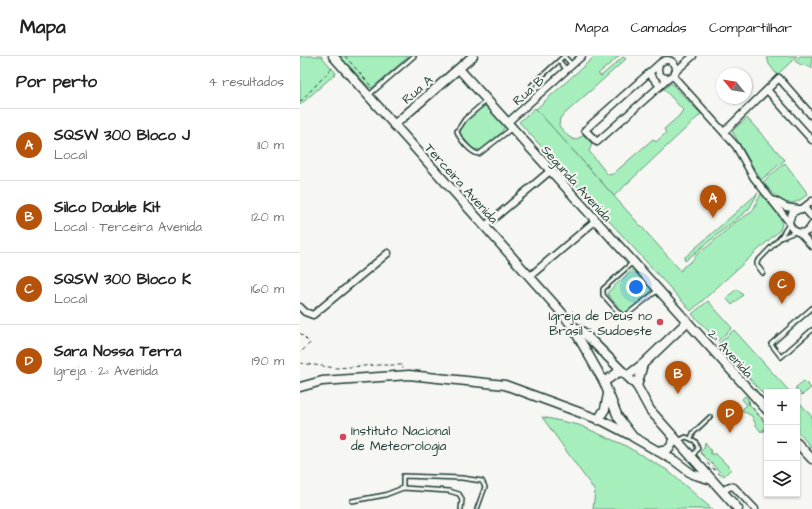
<!DOCTYPE html>
<html lang="pt">
<meta charset="utf-8">
<style>
:root{--surface:#fff;--page:#f6f6f6;--text:#222;--muted:#767676;--line:#e0e0e0;--accent:#b45309}
body{margin:0;font-family:"Architects Daughter",sans-serif;background:var(--page);color:var(--text)}
.controls{position:absolute;right:12px;bottom:12px;display:grid;overflow:hidden;border-radius:0px;box-shadow:0 1px 3px #0004}
.controls button{width:36px;height:36px;display:grid;place-items:center;padding:0;border:0;border-bottom:1px solid var(--line);background:var(--surface);color:var(--text);font:20px sans-serif}
.compass{position:absolute;left:416px;top:12px;width:36px;height:36px;border-radius:50%;background:var(--surface);box-shadow:0 1px 3px #0004;rotate:300deg}
.you{position:absolute;left:336px;top:231px;width:14px;height:14px;margin:-10px;border:3px solid #fff;border-radius:50%;background:#1a73e8;box-shadow:0 0 0 6px #1a73e833}
.badge{display:grid;place-items:center;width:26px;height:26px;border-radius:50%;background:var(--accent);color:#fff;font-size:13px;font-weight:700}
.pin{position:absolute;translate:-50% -33px;filter:drop-shadow(0 1px 2px #0008)}
.pin::after{content:'';position:absolute;top:21px;width:14px;height:12px;background:inherit;clip-path:polygon(0 0,100% 0,50% 100%)}
.list{margin:0;padding:0;list-style:none}
h2{display:flex;justify-content:space-between;align-items:center;height:52px;margin:0;padding:0 16px;font-size:17px}
h2 small{font-size:13px;font-weight:400;color:var(--muted)}
.list li{display:grid;grid-template-columns:26px 1fr auto;gap:12px;align-items:center;box-sizing:border-box;height:72px;padding:0 16px;border-top:1px solid var(--line)}
.list b{display:block;font-size:15px;white-space:nowrap}
.list p{margin:0;font-size:13px;white-space:nowrap;color:var(--muted)}
.list em{font-size:13px;font-style:normal;color:var(--muted)}
.icon{flex:none;width:22px;height:22px;fill:none;stroke:currentColor;stroke-width:2;stroke-linecap:round;stroke-linejoin:round}
.map{position:relative;flex:none;width:512px;height:453px;overflow:hidden}
header{display:flex;align-items:center;gap:24px;box-sizing:border-box;height:56px;padding:0 20px;background:var(--surface);border-bottom:1px solid var(--line)}
header strong{font-size:19px}
nav{display:flex;gap:22px;margin-inline-start:auto;font-size:14px}
main{display:flex}
aside{flex:1;background:var(--surface)}
.map>svg:first-child{display:block}
.green{fill:#a6efbd;stroke:#629678}
.lines{fill:none;stroke-linecap:round;stroke-linejoin:round}
.service-casing{stroke:#1f3d34;stroke-width:6}
.minor-casing{stroke:#1f3d34;stroke-width:9}
.tertiary-casing{stroke:#1f3d34;stroke-width:11}
.path{stroke:#1f3d34;stroke-width:1;stroke-dasharray:4 3;stroke-linecap:butt}
.service{stroke:#f6f6f2;stroke-width:3}
.minor{stroke:#f6f6f2;stroke-width:6}
.tertiary{stroke:#f6f6f2;stroke-width:8}
.poi-dot{fill:#d1495b;stroke:#f6f6f2;stroke-width:1.5}
.labels{text-anchor:middle;stroke-width:4;stroke-linejoin:round;paint-order:stroke}
.street-label{font-size:13px;fill:#1f3d34;stroke:#f6f6f2}
.poi-label{font-size:13px;fill:#1f3d34;stroke:#f6f6f2;text-anchor:end}
</style>
<header>
<strong>Mapa</strong>
<nav><a>Mapa</a><a>Camadas</a><a>Compartilhar</a></nav>
</header>
<main>
<aside>
<h2>Por perto<small>4 resultados</small></h2>
<ul class="list">
<li><span class="badge">A</span><div><b>SQSW 300 Bloco J</b><p>Local</p></div><em>110 m</em></li>
<li><span class="badge">B</span><div><b>Silco Double Kit</b><p>Local · Terceira Avenida</p></div><em>120 m</em></li>
<li><span class="badge">C</span><div><b>SQSW 300 Bloco K</b><p>Local</p></div><em>160 m</em></li>
<li><span class="badge">D</span><div><b>Sara Nossa Terra</b><p>Igreja · 2ª Avenida</p></div><em>190 m</em></li>
</ul>
</aside>
<div class="map">
<svg width="512" height="453" viewBox="0 0 512 453">
<rect width="100%" height="100%" fill="#f6f6f2"/>
<filter id="ink" filterUnits="userSpaceOnUse"><feTurbulence type="fractalNoise" baseFrequency=".025" numOctaves="2"/><feDisplacementMap in="SourceGraphic" scale="8" xChannelSelector="R" yChannelSelector="G"/><feConvolveMatrix kernelMatrix="1 2 1 2 8 2 1 2 1" color-interpolation-filters="sRGB"/></filter>
<g filter="url(#ink)">
<g class="green">
<polygon points="0,0 21,0 36,17 0,49"/>
<polygon points="39,0 109,0 72,32 69,31"/>
<polygon points="295,0 319,0 298,18 301,20 323,1 326,3 260,62 259,70 269,81 275,84 284,79 292,88 289,95 308,119 313,118 353,83 356,86 366,77 364,73 379,60 383,54 364,33 371,27 401,58 314,140 236,53"/>
<polygon points="467,0 497,0 477,19 469,8"/>
<polygon points="500,0 512,0 512,13 509,10 501,9 495,5"/>
<polygon points="183,50 187,50 205,69 202,76 181,94 173,93 158,76 161,69"/>
<polygon points="235,52 381,215 383,211 392,205 398,197 407,191 437,165 452,156 461,138 480,160 482,168 480,174 391,255 219,66"/>
<polygon points="447,62 485,104 461,124 432,75"/>
<path d="M 485,107 L 508,138 C 487,157 478,143 463,126 Z"/>
<polygon points="458,137 449,153 385,205 384,202"/>
<polygon points="332,214 336,214 351,232 351,236 328,256 324,257 308,239 308,236"/>
<polygon points="437,233 443,239 432,249 426,242"/>
<polygon points="408,245 432,272 418,285 392,258"/>
<polygon points="434,274 490,336 467,336 467,342 418,288"/>
<polygon points="504,325 511,332 502,339 495,332"/>
<polygon points="445,340 448,343 449,348 467,369 461,376 456,369 452,360 441,354 447,349 442,343"/>
<polygon points="501,348 512,361 512,392 497,375 497,351"/>
<polygon points="242,361 279,369 324,389 367,414 412,453 293,453 295,435"/>
<polygon points="405,386 410,393 411,398 416,398 431,413 424,420 400,396 404,392"/>
</g>
<g class="lines">
<g class="service-casing">
<g id="service">
<polyline points="264,0 272,9"/>
<polyline points="259,5 267,14"/>
<polyline points="232,29 264,0"/>
<polyline points="69,39 114,0"/>
<path d="M 187,44 L 165,63 L 157,75 C 159,83 171,97 179,98 L 211,73"/>
<polyline points="480,182 495,176"/>
<polyline points="333,206 303,233 303,239 320,258 325,260 358,234"/>
<polyline points="463,217 457,209 457,206 480,182 489,168"/>
<polyline points="512,252 471,288 481,301 512,274"/>
<polyline points="391,382 393,377 410,361"/>
<polyline points="378,385 386,381 395,385 398,392 393,400"/>
<polyline points="103,432 103,420 162,422 182,425 185,431 177,453"/>
<polyline points="52,445 85,439 103,432 149,435 159,438 162,443 161,453"/>
</g>
</g>
<g class="minor-casing">
<g id="minor">
<circle cx="367" cy="13" r="9"/>
<polyline points="359,8 285,74 297,86 369,22"/>
<polyline points="375,16 393,0"/>
<polyline points="349,17 360,30"/>
<polyline points="373,20 436,90 454,122 489,166"/>
<polyline points="468,35 512,84"/>
<polyline points="207,67 282,0"/>
<polyline points="424,76 479,22 512,60"/>
<polyline points="475,145 486,151 498,153"/>
<polyline points="502,153 512,145"/>
<path d="M 512,161 L 506,154 L 500,153 L 492,157 L 489,166 C 491,175 499,179 508,175 L 512,169"/>
<polyline points="185,170 250,115"/>
<polyline points="500,177 512,190"/>
<polyline points="229,221 295,165"/>
<polyline points="0,251 5,256 13,259 88,197"/>
<polyline points="423,435 430,430 434,431 455,453"/>
</g>
</g>
<g class="tertiary-casing">
<g id="tertiary">
<polyline points="33,0 262,257 272,270 304,326 318,361 333,381 375,405 392,418 412,424"/>
<polyline points="159,13 467,354"/>
<polyline points="94,69 173,0"/>
<polyline points="273,270 283,276 337,330 350,354 438,453"/>
<polyline points="327,320 343,308 387,266"/>
<polyline points="304,326 317,317 323,316"/>
<polyline points="337,330 343,308"/>
<polyline points="0,331 22,325 109,319 205,329 303,365 330,379"/>
<polyline points="298,364 305,353 308,338"/>
<polyline points="497,387 512,403"/>
<polyline points="358,395 369,393 375,383"/>
</g>
</g>
<g class="path">
<polyline points="45,0 71,30"/>
<polyline points="0,46 33,11"/>
<polyline points="0,277 10,287 0,297"/>
<polyline points="0,307 36,312 76,309 102,309 103,312"/>
<polyline points="449,345 449,348 467,368"/>
<polyline points="463,376 467,371"/>
<polyline points="407,407 423,421"/>
</g>
<use href="#service" class="service"/>
<use href="#minor" class="minor"/>
<use href="#tertiary" class="tertiary"/>
</g>
</g>
<g class="poi-dot">
<circle cx="360" cy="266" r="4"/>
<circle cx="43" cy="381" r="4"/>
</g>
<g class="labels">
<g class="street-label">
<text transform="translate(117 33) rotate(-41)" y="5">Rua A</text>
<text transform="translate(228 34) rotate(-42)" y="5">Rua B</text>
<text transform="translate(162 127) rotate(48)" y="5">Terceira Avenida</text>
<text transform="translate(277 127) rotate(48)" y="5">Segunda Avenida</text>
<text transform="translate(431 297) rotate(48)" y="5">2ª Avenida</text>
</g>
<g class="poi-label">
<text x="352" y="264">Igreja de Deus no<tspan x="352" dy="15">Brasil - Sudoeste</tspan></text>
<text x="51" y="379" text-anchor="start">Instituto Nacional<tspan x="51" dy="15">de Meteorologia</tspan></text>
</g>
</g>
</svg>
<div class="controls">
<button>+</button>
<button>−</button>
<button><svg class="icon" aria-label="layers" viewBox="0 0 24 24"><path d="M12 4l9 5-9 5-9-5zM3 14l9 5 9-5"/></svg></button>
</div>
<svg class="compass" viewBox="-18 -18 36 36"><path d="M0-13l5 13h-10z" fill="#e53935"/><path d="M0 13l5-13h-10z" fill="#767676"/></svg>
<div class="you"></div>
<div class="pin badge" style="left:413px;top:162px">A</div>
<div class="pin badge" style="left:378px;top:338px">B</div>
<div class="pin badge" style="left:482px;top:248px">C</div>
<div class="pin badge" style="left:430px;top:377px">D</div>
</div>
</main>
